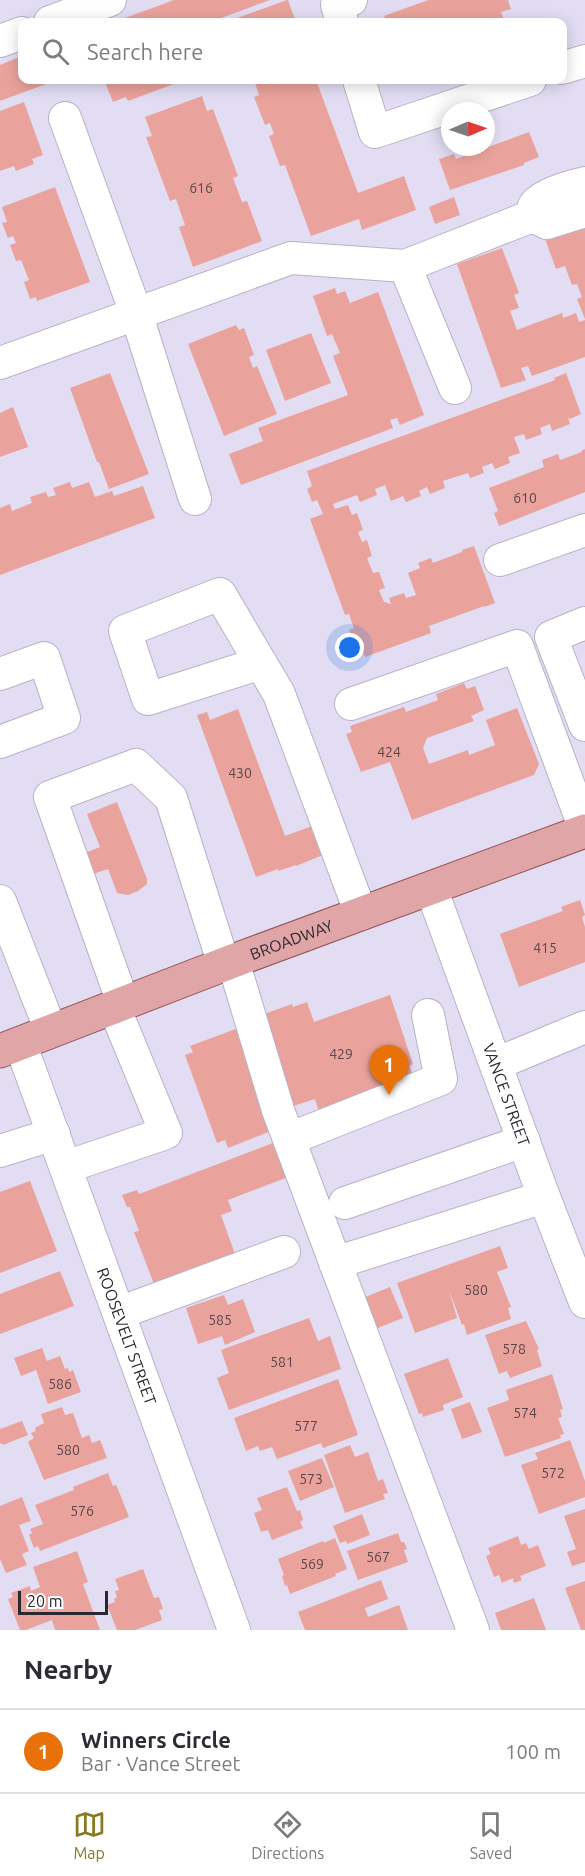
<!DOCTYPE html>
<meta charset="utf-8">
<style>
:root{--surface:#fff;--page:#f2f2f3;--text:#2b2b33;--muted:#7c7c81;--line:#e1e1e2;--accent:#877a1f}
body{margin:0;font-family:Ubuntu,sans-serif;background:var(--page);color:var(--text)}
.compass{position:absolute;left:441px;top:102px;width:54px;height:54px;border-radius:50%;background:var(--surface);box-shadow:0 3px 15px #0003;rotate:88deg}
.scale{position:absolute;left:18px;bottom:15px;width:90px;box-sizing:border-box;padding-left:6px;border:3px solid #29272f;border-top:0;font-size:16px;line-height:21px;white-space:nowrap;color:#29272f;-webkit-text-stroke:4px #fff;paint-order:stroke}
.you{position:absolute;left:350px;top:648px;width:21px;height:21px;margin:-15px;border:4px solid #fff;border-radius:50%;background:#1a73e8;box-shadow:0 0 0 9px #1a73e833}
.badge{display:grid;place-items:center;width:39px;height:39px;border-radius:50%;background:var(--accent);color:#fff;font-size:20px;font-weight:700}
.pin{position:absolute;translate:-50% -50px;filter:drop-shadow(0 2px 3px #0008)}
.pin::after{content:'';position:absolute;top:32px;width:21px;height:18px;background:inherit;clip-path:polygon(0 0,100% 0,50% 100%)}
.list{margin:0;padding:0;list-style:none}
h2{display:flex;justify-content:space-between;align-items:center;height:78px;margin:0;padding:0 24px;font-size:26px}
h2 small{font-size:20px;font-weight:400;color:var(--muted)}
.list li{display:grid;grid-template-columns:39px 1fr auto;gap:18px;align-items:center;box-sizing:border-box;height:84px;padding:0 24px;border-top:2px solid var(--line)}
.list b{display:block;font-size:22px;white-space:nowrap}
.list p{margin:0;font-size:20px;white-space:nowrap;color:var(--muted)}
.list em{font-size:20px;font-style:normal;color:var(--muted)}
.icon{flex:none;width:33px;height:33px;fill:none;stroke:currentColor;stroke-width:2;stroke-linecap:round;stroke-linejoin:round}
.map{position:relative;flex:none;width:585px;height:1630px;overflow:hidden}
.search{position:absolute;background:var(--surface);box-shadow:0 3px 15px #0003;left:18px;right:18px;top:18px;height:66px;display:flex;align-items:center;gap:15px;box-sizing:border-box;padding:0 21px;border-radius:12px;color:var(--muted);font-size:22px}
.sheet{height:162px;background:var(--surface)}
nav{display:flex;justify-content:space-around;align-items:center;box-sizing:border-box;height:84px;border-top:2px solid var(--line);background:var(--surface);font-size:16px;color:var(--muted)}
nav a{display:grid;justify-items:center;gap:3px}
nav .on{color:var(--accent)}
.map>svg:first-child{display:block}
.building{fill:#eaa39c}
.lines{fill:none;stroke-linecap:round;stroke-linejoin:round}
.minor-casing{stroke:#b8b2c7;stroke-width:34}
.major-casing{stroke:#935256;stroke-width:35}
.minor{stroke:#fff;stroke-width:32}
.major{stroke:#e0a5a6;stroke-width:33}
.labels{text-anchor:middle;stroke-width:6;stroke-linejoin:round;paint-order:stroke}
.number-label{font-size:14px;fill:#59464a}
.street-label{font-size:16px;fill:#29272f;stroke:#fff}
</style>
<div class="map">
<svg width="585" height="1630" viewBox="0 0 585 1630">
<rect width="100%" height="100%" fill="#e2ddf2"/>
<g class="building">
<polygon points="174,0 270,0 210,22 114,22"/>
<polygon points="288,0 296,22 226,22 287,0"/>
<polygon points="428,0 508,0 511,9 501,12 505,22 387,22 384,16"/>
<polygon points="22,56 22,80 57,80 0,101 0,65"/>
<polygon points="104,80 182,80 182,81 128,101 126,97 113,102"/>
<polygon points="264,80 316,80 358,193 404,176 416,210 362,230 359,219 311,236 285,165 280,166 269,136 274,134 270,123 265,125 254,97 259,95 255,83"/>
<polygon points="202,96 207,111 213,109 238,176 233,178 242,202 247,201 262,241 193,267 179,227 185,225 176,199 170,201 146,137 152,136 145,117"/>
<polygon points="24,102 43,155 32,159 34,164 16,171 14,166 0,171 0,111"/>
<polygon points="529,132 539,157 524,163 524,165 450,190 439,159 454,154 456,159"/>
<polygon points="55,187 90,282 37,301 36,297 30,299 24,282 29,280 21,260 16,261 10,245 16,243 13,236 8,238 2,223 7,222 2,207"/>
<polygon points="454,197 460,215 435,224 429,207"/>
<polygon points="585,221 585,319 577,299 582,297 577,284 572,285 565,266 556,269 544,236"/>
<polygon points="502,248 519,293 514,295 519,308 510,311 517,330 562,313 563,318 576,313 579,322 585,320 585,357 532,376 528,366 521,368 526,380 501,388 457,264"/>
<polygon points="335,288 337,294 345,291 350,303 378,292 424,415 400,425 397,418 390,420 393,428 241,485 229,454 263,441 258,428 348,395 333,356 340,353 332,334 327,336 313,296"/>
<polygon points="236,325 239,330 244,328 254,355 249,357 253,368 257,366 277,414 224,436 188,344"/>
<polygon points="311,333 331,383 285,401 266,350"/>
<polygon points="110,373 149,474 109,489 99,462 97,462 70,388"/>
<polygon points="566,373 581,414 570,419 568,417 570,424 552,431 550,424 540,428 542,434 526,440 524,434 514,437 520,453 508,457 510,463 495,469 492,463 482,467 484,473 470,478 468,473 443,481 445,488 430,494 427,487 419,491 421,496 406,502 403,496 391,501 385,485 375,489 377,495 360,502 357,495 333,504 335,509 348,505 352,515 357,513 363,530 358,532 362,542 367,540 372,556 367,558 373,573 379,572 385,588 379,590 384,602 391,604 389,598 404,593 406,598 416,595 408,573 420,568 418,563 431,558 433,563 462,552 462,550 474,546 495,603 484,607 484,606 429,626 431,633 365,657 359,641 354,643 349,630 354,628 349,614 345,615 310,519 323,514 317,500 312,502 307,489 312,486 307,471 555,380 554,378"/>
<polygon points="13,407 28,447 0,457 0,413"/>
<polygon points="585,449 585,492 499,526 494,513 498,511 489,488 544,467 542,460 558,454 560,460 582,452 581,451"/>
<polygon points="70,482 72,488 89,482 95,497 112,491 114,496 143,486 155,518 0,575 0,508 10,504 12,511 32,503 30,497 46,492 48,497 56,495 53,488"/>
<polygon points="464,683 467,689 475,686 484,710 471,716 474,721 427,738 423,748 429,764 468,750 469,755 495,745 486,720 517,708 539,764 534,775 412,820 390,762 361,772 346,734 352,732 350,726 404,707 406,712 438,700 436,694"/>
<polygon points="238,709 285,836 312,826 323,855 296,866 296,865 278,871 278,869 256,877 197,715 207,712 210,720"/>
<polygon points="117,802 147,879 147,884 138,891 128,895 117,893 108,869 93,874 85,853 100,847 87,814"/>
<polygon points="580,900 585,915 582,917 585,927 585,962 519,987 500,934 563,911 561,907"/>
<polygon points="390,995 413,1064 409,1066 414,1078 319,1112 315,1099 290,1107 259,1016 292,1004 293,1007 307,1002 314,1022"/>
<polygon points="241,1027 279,1128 228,1148 225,1140 217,1143 185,1055 193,1052 190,1046"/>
<polygon points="278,1141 291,1176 228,1200 232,1211 221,1215 235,1254 154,1284 134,1232 139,1231 130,1207 127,1207 122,1195 137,1190 139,1194"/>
<polygon points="30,1181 57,1251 0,1273 0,1192"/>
<polygon points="500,1246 508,1268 497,1272 511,1307 508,1308 511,1319 467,1335 464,1324 462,1325 449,1290 457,1318 415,1333 397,1283"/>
<polygon points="60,1271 74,1306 0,1334 0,1294"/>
<polygon points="390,1287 403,1318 375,1329 363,1298"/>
<polygon points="224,1295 228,1305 243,1299 255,1332 225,1345 222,1336 198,1344 186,1308"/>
<polygon points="309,1318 318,1341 330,1336 341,1369 229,1410 217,1378 229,1373 221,1350"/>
<polygon points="526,1321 539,1349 537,1350 542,1366 510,1378 507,1371 499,1374 485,1335"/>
<polygon points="42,1348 47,1361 60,1356 65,1369 68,1368 69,1372 73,1370 81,1392 48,1404 36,1370 21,1376 14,1358"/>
<polygon points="448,1358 463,1397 443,1405 444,1410 423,1417 422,1413 419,1414 404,1374"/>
<polygon points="552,1374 563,1409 560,1410 562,1417 558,1418 564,1434 560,1435 561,1438 505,1457 487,1408 509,1400 506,1390"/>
<polygon points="338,1379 358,1435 323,1448 321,1443 277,1459 272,1447 260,1451 258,1446 246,1451 234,1418"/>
<polygon points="470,1402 482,1432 462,1439 451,1409"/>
<polygon points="62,1407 65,1415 73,1413 82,1438 89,1435 92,1443 100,1440 107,1458 44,1480 28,1442 34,1438 31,1433 36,1431 35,1428 44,1423 41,1414"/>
<polygon points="22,1421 28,1435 3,1445 2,1443 0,1444 0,1429"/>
<polygon points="570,1440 585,1481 585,1497 539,1514 521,1465 538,1459 535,1453"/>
<polygon points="350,1445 355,1457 368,1452 378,1481 383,1479 388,1493 383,1494 385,1499 345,1513 324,1455"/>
<polygon points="322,1458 334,1487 300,1501 288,1471"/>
<polygon points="108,1473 113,1486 116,1485 122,1499 129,1517 40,1551 38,1546 34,1548 29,1535 32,1533 30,1529 43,1524 35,1505 74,1490 73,1487"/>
<polygon points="287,1487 297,1511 300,1510 303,1520 300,1522 303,1528 272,1540 268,1530 261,1532 254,1513 262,1510 257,1498"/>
<polygon points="22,1497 31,1521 19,1525 29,1551 22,1554 27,1565 6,1573 0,1559 0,1506"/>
<polygon points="585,1509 585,1562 572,1566 567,1552 576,1549 564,1516"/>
<polygon points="362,1514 370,1535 347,1544 346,1541 340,1543 333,1526"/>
<polygon points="398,1533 401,1542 404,1542 407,1549 404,1550 408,1562 358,1580 347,1551"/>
<polygon points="518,1536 521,1545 526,1543 529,1549 538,1545 546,1566 520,1576 522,1580 514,1583 513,1578 502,1583 499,1575 494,1577 486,1556 491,1554 488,1548"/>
<polygon points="335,1538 347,1569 335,1574 336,1576 290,1594 287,1585 285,1586 282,1576 284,1575 278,1559 323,1541 324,1543"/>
<polygon points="77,1551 88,1582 83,1584 100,1630 55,1630 52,1620 26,1630 20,1630 8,1599 13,1597 11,1593 30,1586 31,1591 40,1587 33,1567"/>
<polygon points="143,1569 154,1598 159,1597 163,1609 159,1610 162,1620 135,1630 117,1630 107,1605 115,1602 114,1599 117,1597 115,1591 119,1590 115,1579"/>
<polygon points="381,1580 388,1599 365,1608 368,1617 399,1605 408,1630 305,1630 298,1612"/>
<polygon points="585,1581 585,1630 581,1630 565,1588"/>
<polygon points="534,1598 546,1630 501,1630 495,1613"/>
</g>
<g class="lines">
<g class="minor-casing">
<g id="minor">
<polyline points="50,22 110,0"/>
<polyline points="342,22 337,5 351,0"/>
<polyline points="0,41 22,33"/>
<polyline points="562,68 585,61"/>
<polyline points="359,80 375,132 530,80"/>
<polyline points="65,118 136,313 195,499"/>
<path d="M 532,216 C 533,213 533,208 534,206 C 540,194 572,186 585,183"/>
<polyline points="532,216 547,223 585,211"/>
<polyline points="405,266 455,388"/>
<polyline points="0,363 291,258 405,266 532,216"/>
<polyline points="500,560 585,530"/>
<polyline points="585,623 551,637 585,725"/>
<polyline points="261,663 148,699 125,631 220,594 279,694 361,914"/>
<polyline points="0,674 44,658 64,718 0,742"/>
<polyline points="351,704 517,646 585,829"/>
<path id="s1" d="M 431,888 L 544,1197 L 585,1302"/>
<polyline points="0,901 51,1031"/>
<polyline points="233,961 278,1110 473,1630"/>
<polyline points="123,1003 50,797 136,765 171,798 224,965"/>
<path id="s2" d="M 20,1043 L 234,1630"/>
<polyline points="496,1064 585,1027"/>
<polyline points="289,1139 441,1079 428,1015"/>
<polyline points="0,1151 54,1134"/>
<polyline points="66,1167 166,1133 114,1007"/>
<polyline points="345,1203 524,1141"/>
<polyline points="335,1263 544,1197"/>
<polyline points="119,1313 284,1252"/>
</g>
</g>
<g class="major-casing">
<g id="major">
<path id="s3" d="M 0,1051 L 233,961 L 585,831"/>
</g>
</g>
<use href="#minor" class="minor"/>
<use href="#major" class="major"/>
</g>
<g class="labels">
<g class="number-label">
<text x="201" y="193">616</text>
<text x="525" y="503">610</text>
<text x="389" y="757">424</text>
<text x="240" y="778">430</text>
<text x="545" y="953">415</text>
<text x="341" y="1059">429</text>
<text x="476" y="1295">580</text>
<text x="220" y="1325">585</text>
<text x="514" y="1354">578</text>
<text x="282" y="1367">581</text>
<text x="60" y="1389">586</text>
<text x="525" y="1418">574</text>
<text x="306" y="1431">577</text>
<text x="68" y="1455">580</text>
<text x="553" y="1478">572</text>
<text x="311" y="1484">573</text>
<text x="82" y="1516">576</text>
<text x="378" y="1562">567</text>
<text x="312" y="1569">569</text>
</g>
<g class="street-label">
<text dy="6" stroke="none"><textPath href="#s3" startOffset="312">BROADWAY</textPath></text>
<text dy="6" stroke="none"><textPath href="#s1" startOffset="220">VANCE STREET</textPath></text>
<text dy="6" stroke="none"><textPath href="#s2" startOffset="312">ROOSEVELT STREET</textPath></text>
</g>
</g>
</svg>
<svg class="compass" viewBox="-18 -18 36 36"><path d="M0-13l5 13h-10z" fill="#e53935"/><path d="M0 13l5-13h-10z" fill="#7c7c81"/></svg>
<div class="scale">20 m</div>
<div class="you"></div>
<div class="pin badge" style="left:389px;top:1095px;background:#e8710a">1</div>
<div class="search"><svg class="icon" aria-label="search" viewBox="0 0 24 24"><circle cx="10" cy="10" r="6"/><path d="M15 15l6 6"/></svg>Search here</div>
</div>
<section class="sheet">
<h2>Nearby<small></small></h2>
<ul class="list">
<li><span class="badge" style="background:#e8710a">1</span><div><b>Winners Circle</b><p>Bar · Vance Street</p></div><em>100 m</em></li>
</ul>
</section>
<nav>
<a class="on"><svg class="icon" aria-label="map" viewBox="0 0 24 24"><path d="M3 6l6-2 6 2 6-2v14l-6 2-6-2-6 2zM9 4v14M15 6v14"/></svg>Map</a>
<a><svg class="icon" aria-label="directions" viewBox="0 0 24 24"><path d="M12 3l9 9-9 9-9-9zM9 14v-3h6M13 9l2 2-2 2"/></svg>Directions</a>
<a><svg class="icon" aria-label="saved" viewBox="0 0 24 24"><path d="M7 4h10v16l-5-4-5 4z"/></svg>Saved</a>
</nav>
